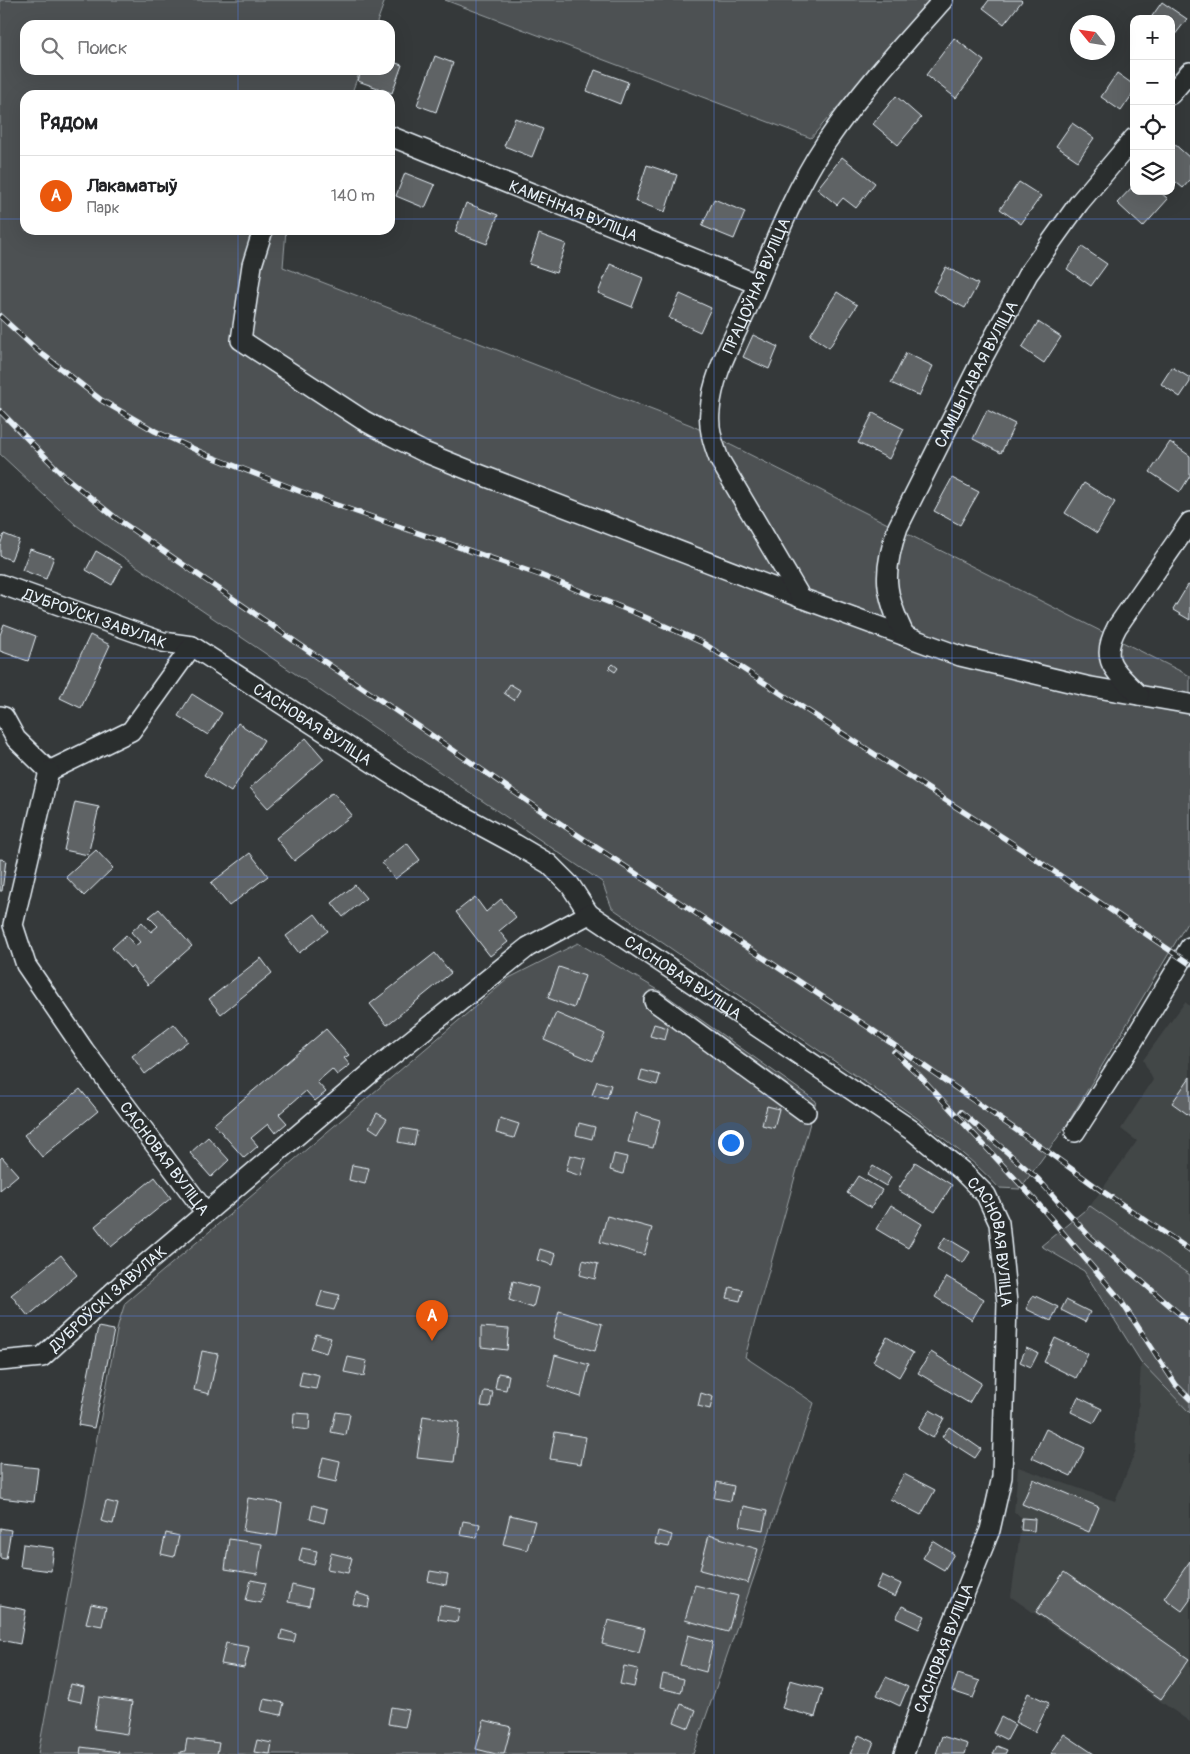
<!DOCTYPE html>
<html lang="ru">
<meta charset="utf-8">
<style>
:root{--surface:#fff;--page:#f2f2f2;--text:#202124;--muted:#757577;--line:#e0e0e0;--accent:#ea580c}
body{margin:0;font-family:Pangolin,sans-serif;background:var(--page);color:var(--text)}
.controls{position:absolute;right:15px;top:15px;display:grid;overflow:hidden;border-radius:10px;box-shadow:0 5px 20px #0002}
.controls button{width:45px;height:45px;display:grid;place-items:center;padding:0;border:0;border-bottom:1px solid var(--line);background:var(--surface);color:var(--text);font:25px sans-serif}
.compass{position:absolute;left:1070px;top:15px;width:45px;height:45px;border-radius:50%;background:var(--surface);box-shadow:0 5px 20px #0002;rotate:300deg}
.you{position:absolute;left:730px;top:1142px;width:18px;height:18px;margin:-12px;border:4px solid #fff;border-radius:50%;background:#1a73e8;box-shadow:0 0 0 8px #1a73e833}
.badge{display:grid;place-items:center;width:32px;height:32px;border-radius:50%;background:var(--accent);color:#fff;font-size:16px;font-weight:700}
.pin{position:absolute;translate:-50% -41px;filter:drop-shadow(0 1px 2px #0008)}
.pin::after{content:'';position:absolute;top:26px;width:18px;height:15px;background:inherit;clip-path:polygon(0 0,100% 0,50% 100%)}
.list{margin:0;padding:0;list-style:none}
h2{display:flex;justify-content:space-between;align-items:center;height:65px;margin:0;padding:0 20px;font-size:21px}
h2 small{font-size:16px;font-weight:400;color:var(--muted)}
.list li{display:grid;grid-template-columns:32px 1fr auto;gap:15px;align-items:center;box-sizing:border-box;height:80px;padding:0 20px;border-top:1px solid var(--line)}
.list b{display:block;font-size:19px;white-space:nowrap}
.list p{margin:0;font-size:16px;white-space:nowrap;color:var(--muted)}
.list em{font-size:16px;font-style:normal;color:var(--muted)}
.icon{flex:none;width:28px;height:28px;fill:none;stroke:currentColor;stroke-width:2;stroke-linecap:round;stroke-linejoin:round}
.map{position:relative;flex:none;width:1190px;height:1754px;overflow:hidden}
.search{position:absolute;background:var(--surface);box-shadow:0 5px 20px #0002;left:20px;top:20px;width:375px;height:55px;display:flex;align-items:center;gap:12px;box-sizing:border-box;padding:0 18px;border-radius:15px;color:var(--muted);font-size:19px}
.panel{position:absolute;background:var(--surface);box-shadow:0 5px 20px #0002;left:20px;top:90px;width:375px;height:145px;border-radius:15px}
.map>svg:first-child{display:block}
.built{fill:#424647}
.green{fill:#4d5152;stroke:#9aa1a5}
.building{fill:#5f6365;stroke:#e8f1f8}
.lines{fill:none;stroke-linecap:round;stroke-linejoin:round}
.minor-casing{stroke:#e8f1f8;stroke-width:22}
.minor{stroke:#2a2d2e;stroke-width:19}
.rail-casing{stroke:#e8f1f8;stroke-width:5.5}
.rail{stroke:#2a2d2e;stroke-width:4;stroke-dasharray:11;stroke-linecap:butt}
.grid{fill:none;stroke:#5a7fe2;stroke-width:1;stroke-opacity:0.55}
.labels{text-anchor:middle;stroke-width:5;stroke-linejoin:round;paint-order:stroke}
.street-label{font-size:16px;fill:#e8f1f8;stroke:#2a2d2e}
</style>
<div class="map">
<svg width="1190" height="1754" viewBox="0 0 1190 1754">
<rect width="100%" height="100%" fill="#35393a"/>
<filter id="ink" filterUnits="userSpaceOnUse"><feTurbulence type="fractalNoise" baseFrequency=".02" numOctaves="2"/><feDisplacementMap in="SourceGraphic" scale="10" xChannelSelector="R" yChannelSelector="G"/><feConvolveMatrix kernelMatrix="1 2 1 2 8 2 1 2 1" color-interpolation-filters="sRGB"/></filter>
<g filter="url(#ink)">
<g class="built">
<polygon points="1185,1002 1190,1006 1190,1275 1090,1206 1137,1141 1121,1129 1153,1080 1143,1060"/>
<polygon points="1141,1362 1190,1413 1190,1722 1011,1597 1022,1518 1014,1512 1018,1467 1115,1501 1136,1450"/>
</g>
<g class="green">
<path d="M 0,0 L 385,0 L 376,25 L 25,25 L 25,70 L 360,70 L 351,95 L 25,95 L 25,230 L 286,230 L 283,267 L 691,425 L 1190,676 L 1190,918 L 1066,1126 L 1020,1189 L 999,1188 C 975,1161 945,1140 917,1118 L 612,908 L 602,882 L 76,525 L 0,454 Z"/>
<polygon points="445,0 929,0 811,138"/>
<polygon points="578,943 660,991 816,1101 745,1357 814,1403 693,1754 38,1754 118,1325 125,1303 509,978"/>
<polygon points="1090,1206 1190,1275 1190,1413 1141,1362 1084,1271 1041,1246"/>
</g>
<g class="building">
<polygon points="989,0 1021,0 1022,1 1004,24 983,8"/>
<polygon points="1162,2 1187,19 1171,40 1171,19 1150,19"/>
<polygon points="954,38 984,61 956,98 926,75"/>
<polygon points="435,56 453,63 436,112 417,105"/>
<polygon points="390,61 402,65 392,93 358,81 361,70 390,70"/>
<polygon points="595,70 628,82 620,104 587,91"/>
<polygon points="1117,73 1134,85 1134,92 1121,111 1101,97"/>
<polygon points="896,96 921,118 898,145 873,124"/>
<polygon points="515,118 543,129 532,157 504,146"/>
<polygon points="1072,123 1094,138 1078,161 1056,146"/>
<polygon points="1171,141 1190,158 1190,180 1183,188 1171,178"/>
<polygon points="842,157 875,183 856,208 843,198 837,205 817,189"/>
<polygon points="647,165 677,175 665,212 635,201"/>
<polygon points="405,173 435,185 425,208 396,196"/>
<polygon points="1019,182 1041,196 1021,224 1000,209"/>
<polygon points="1134,185 1134,191 1159,191 1168,199 1143,227 1117,203"/>
<polygon points="714,199 745,212 734,239 702,226"/>
<polygon points="466,203 498,215 487,244 455,232"/>
<polygon points="539,234 566,244 556,273 529,264"/>
<polygon points="1082,247 1107,264 1091,286 1067,269"/>
<polygon points="610,264 643,278 632,307 598,293"/>
<polygon points="946,267 978,284 965,308 933,291"/>
<polygon points="837,292 857,305 829,348 810,335"/>
<polygon points="680,294 711,308 700,332 669,318"/>
<polygon points="1038,322 1061,337 1044,363 1022,348"/>
<polygon points="753,335 778,347 769,369 743,357"/>
<polygon points="906,353 933,366 919,396 891,383"/>
<polygon points="1172,367 1190,378 1190,382 1180,397 1161,384"/>
<polygon points="987,410 1015,424 1001,453 973,439"/>
<polygon points="873,413 904,429 889,459 858,443"/>
<polygon points="1170,442 1190,456 1190,476 1180,492 1150,472"/>
<polygon points="952,478 979,492 960,525 934,511"/>
<polygon points="1084,483 1115,502 1097,533 1065,513"/>
<polygon points="4,534 19,540 11,560 0,556 0,545"/>
<polygon points="30,549 54,557 46,579 22,570"/>
<polygon points="96,551 122,566 112,585 86,570"/>
<polygon points="1188,585 1190,586 1190,620 1173,610"/>
<polygon points="4,624 36,636 28,661 0,651 0,635"/>
<polygon points="90,635 110,645 81,708 60,698"/>
<polygon points="613,664 618,668 615,672 609,668"/>
<polygon points="510,684 520,690 514,700 504,693"/>
<polygon points="192,694 222,713 208,735 178,716"/>
<polygon points="238,723 264,740 231,792 204,775"/>
<polygon points="306,738 324,759 268,808 250,788"/>
<polygon points="333,792 352,815 294,861 276,838"/>
<polygon points="75,802 99,807 88,855 64,850"/>
<polygon points="407,843 420,860 395,879 382,863"/>
<polygon points="96,850 113,868 84,896 66,877"/>
<polygon points="250,853 268,876 229,906 211,883"/>
<polygon points="0,859 6,860 2,891 0,891"/>
<polygon points="355,885 366,898 343,917 332,903"/>
<polygon points="475,897 486,912 501,899 516,917 499,931 508,942 490,956 456,912"/>
<polygon points="159,909 192,946 148,985 132,966 130,968 112,948 126,935 135,946 140,942 131,932 142,922 151,932 158,926 149,917"/>
<polygon points="315,914 328,931 299,953 286,936"/>
<polygon points="435,953 451,973 387,1025 370,1004"/>
<polygon points="261,958 272,973 221,1014 209,999"/>
<polygon points="559,967 585,976 574,1008 548,998"/>
<polygon points="556,1013 605,1034 593,1061 544,1040"/>
<polygon points="174,1024 188,1041 145,1074 132,1056"/>
<polygon points="654,1024 668,1028 665,1040 650,1036"/>
<polygon points="326,1029 349,1055 344,1058 350,1065 337,1075 332,1069 317,1082 326,1092 315,1101 306,1091 279,1114 287,1123 275,1133 268,1124 251,1138 258,1146 244,1158 214,1124"/>
<polygon points="642,1070 660,1075 657,1085 639,1080"/>
<polygon points="1190,1077 1190,1116 1172,1103"/>
<polygon points="597,1081 611,1085 607,1099 592,1095"/>
<polygon points="80,1089 98,1111 42,1157 24,1135"/>
<polygon points="767,1106 779,1109 774,1128 762,1125"/>
<polygon points="377,1113 387,1119 378,1133 369,1127"/>
<polygon points="636,1113 660,1120 653,1148 628,1142"/>
<polygon points="500,1118 519,1124 514,1138 496,1133"/>
<polygon points="579,1123 595,1127 592,1139 576,1135"/>
<polygon points="401,1128 417,1131 414,1145 398,1142"/>
<polygon points="208,1137 229,1160 211,1177 190,1153"/>
<polygon points="614,1154 627,1157 623,1174 610,1170"/>
<polygon points="570,1155 586,1159 581,1176 566,1171"/>
<polygon points="2,1157 18,1175 0,1190 0,1159"/>
<polygon points="915,1162 952,1185 935,1212 898,1190"/>
<polygon points="352,1165 369,1168 365,1184 349,1180"/>
<polygon points="873,1166 891,1177 886,1186 867,1175"/>
<polygon points="858,1176 882,1190 871,1208 847,1193"/>
<polygon points="155,1177 171,1198 111,1247 95,1226"/>
<polygon points="891,1205 922,1224 908,1248 876,1229"/>
<polygon points="607,1216 652,1228 644,1255 600,1242"/>
<polygon points="945,1237 970,1252 963,1263 938,1248"/>
<polygon points="540,1249 556,1254 553,1265 537,1260"/>
<polygon points="61,1255 77,1275 28,1316 11,1295"/>
<polygon points="583,1260 598,1264 595,1279 580,1275"/>
<polygon points="947,1277 984,1299 972,1320 935,1297"/>
<polygon points="513,1281 538,1288 533,1308 509,1300"/>
<polygon points="730,1287 743,1290 740,1301 727,1298"/>
<polygon points="322,1291 340,1295 334,1310 317,1306"/>
<polygon points="1033,1295 1058,1307 1051,1321 1026,1309"/>
<polygon points="1066,1300 1090,1312 1085,1322 1061,1310"/>
<polygon points="559,1311 602,1324 595,1351 553,1338"/>
<polygon points="98,1327 114,1330 94,1428 78,1425"/>
<polygon points="481,1327 509,1329 507,1350 481,1347"/>
<polygon points="316,1334 331,1338 326,1353 311,1348"/>
<polygon points="887,1337 913,1353 899,1377 873,1361"/>
<polygon points="1055,1338 1088,1354 1076,1378 1044,1362"/>
<polygon points="1026,1348 1038,1353 1031,1367 1020,1362"/>
<polygon points="202,1351 218,1354 209,1394 194,1390"/>
<polygon points="931,1352 981,1383 969,1403 918,1373"/>
<polygon points="555,1355 589,1365 581,1397 548,1386"/>
<polygon points="348,1357 367,1361 364,1376 344,1372"/>
<polygon points="302,1371 319,1375 316,1389 299,1386"/>
<polygon points="498,1373 509,1375 506,1390 495,1388"/>
<polygon points="484,1391 493,1392 490,1407 481,1406"/>
<polygon points="701,1393 713,1397 710,1409 698,1406"/>
<polygon points="1078,1397 1102,1409 1094,1423 1071,1412"/>
<polygon points="930,1410 944,1418 933,1438 918,1429"/>
<polygon points="336,1412 350,1414 346,1435 331,1432"/>
<polygon points="294,1413 310,1414 309,1430 293,1428"/>
<polygon points="423,1416 459,1422 454,1462 417,1458"/>
<polygon points="949,1427 981,1449 975,1458 942,1437"/>
<polygon points="1046,1429 1085,1448 1071,1476 1032,1458"/>
<polygon points="555,1432 586,1437 581,1464 550,1459"/>
<polygon points="323,1457 340,1461 336,1482 318,1478"/>
<polygon points="0,1464 38,1468 34,1502 0,1498"/>
<polygon points="904,1474 935,1490 921,1515 890,1499"/>
<polygon points="1033,1479 1099,1507 1089,1532 1022,1504"/>
<polygon points="717,1482 734,1486 731,1501 714,1498"/>
<polygon points="248,1498 282,1503 277,1536 243,1531"/>
<polygon points="106,1501 118,1504 113,1524 101,1521"/>
<polygon points="313,1505 327,1509 324,1523 310,1519"/>
<polygon points="744,1506 767,1511 763,1530 740,1526"/>
<polygon points="510,1515 535,1521 527,1550 503,1544"/>
<polygon points="1022,1518 1035,1519 1034,1531 1021,1530"/>
<polygon points="463,1521 480,1524 477,1538 460,1535"/>
<polygon points="0,1528 11,1530 6,1559 0,1558"/>
<polygon points="658,1531 672,1535 669,1547 655,1544"/>
<polygon points="166,1533 179,1536 174,1557 161,1554"/>
<polygon points="709,1535 758,1549 748,1583 700,1570"/>
<polygon points="229,1539 262,1544 257,1574 225,1569"/>
<polygon points="933,1541 954,1554 944,1570 923,1558"/>
<polygon points="23,1544 54,1548 51,1571 20,1567"/>
<polygon points="302,1548 317,1551 314,1565 299,1561"/>
<polygon points="331,1553 352,1558 348,1573 327,1569"/>
<polygon points="1190,1561 1190,1600 1182,1611 1164,1598"/>
<polygon points="430,1571 448,1574 446,1585 428,1581"/>
<polygon points="1064,1572 1189,1659 1161,1699 1036,1612"/>
<polygon points="882,1575 901,1584 895,1597 876,1588"/>
<polygon points="251,1580 266,1583 261,1603 246,1600"/>
<polygon points="292,1585 312,1590 309,1606 288,1602"/>
<polygon points="695,1585 738,1596 728,1632 685,1620"/>
<polygon points="356,1593 370,1597 368,1607 353,1604"/>
<polygon points="91,1604 106,1607 102,1626 86,1623"/>
<polygon points="0,1605 26,1610 20,1644 0,1640"/>
<polygon points="440,1605 460,1609 457,1622 438,1619"/>
<polygon points="902,1606 925,1616 919,1629 896,1618"/>
<polygon points="608,1620 645,1629 639,1653 602,1644"/>
<polygon points="282,1630 296,1634 294,1642 280,1639"/>
<polygon points="688,1635 713,1642 706,1672 680,1665"/>
<polygon points="226,1643 249,1647 244,1668 221,1664"/>
<polygon points="624,1666 638,1669 634,1687 620,1684"/>
<polygon points="663,1674 684,1679 681,1693 660,1688"/>
<polygon points="958,1674 980,1681 973,1698 952,1691"/>
<polygon points="886,1677 908,1687 900,1706 877,1695"/>
<polygon points="790,1680 823,1689 815,1717 782,1708"/>
<polygon points="71,1684 84,1687 81,1702 67,1699"/>
<polygon points="1028,1693 1049,1703 1035,1732 1015,1722"/>
<polygon points="99,1697 132,1702 127,1734 94,1729"/>
<polygon points="264,1699 284,1703 281,1715 261,1711"/>
<polygon points="681,1704 696,1710 689,1728 674,1722"/>
<polygon points="391,1707 409,1710 405,1727 388,1724"/>
<polygon points="1001,1717 1015,1725 1007,1740 993,1733"/>
<polygon points="484,1720 511,1727 504,1754 496,1754 476,1749"/>
<polygon points="1064,1734 1094,1754 1051,1754"/>
<polygon points="859,1735 874,1742 869,1754 850,1754"/>
<polygon points="942,1736 968,1744 965,1754 936,1754"/>
<polygon points="187,1739 219,1743 217,1754 180,1754 180,1752 185,1751"/>
<polygon points="257,1740 272,1743 270,1754 254,1752"/>
<polygon points="997,1746 1007,1750 1005,1754 993,1754"/>
<polygon points="81,1747 119,1752 118,1754 80,1754"/>
</g>
<g class="lines">
<g class="minor-casing">
<g id="minor">
<polyline points="1171,94 1190,72"/>
<path id="s1" d="M 390,136 L 757,284"/>
<polyline points="263,230 252,265 241,340 363,420 392,436 424,452 471,471 801,598 960,656 1086,686 1190,704"/>
<path id="s2" d="M 0,584 L 163,642 L 192,646 L 415,790 L 515,844 L 549,864 L 570,885 L 589,914"/>
<path id="s3" d="M 801,598 L 719,459 C 713,443 708,428 710,411 C 712,376 732,342 746,311 C 770,255 791,195 825,144 C 860,92 902,46 943,0"/>
<path id="s4" d="M 905,636 C 884,594 882,572 898,527 L 982,359 L 1028,274 L 1079,203 L 1134,138"/>
<path d="M 1139,695 C 1116,671 1098,662 1117,627 L 1190,522"/>
<polyline points="0,716 4,717 16,739 49,771 131,731 192,646"/>
<path id="s5" d="M 49,771 L 13,925 L 26,965 L 84,1050 L 206,1213"/>
<polyline points="654,1001 806,1112"/>
<polyline points="1075,1132 1124,1056 1190,947"/>
<path id="s6" d="M 0,1361 L 42,1357 L 122,1284 L 379,1066 L 528,947 L 589,914 L 913,1131 L 962,1171 L 986,1195 L 999,1223 L 1007,1303 L 1002,1477 L 990,1530 L 923,1697 L 904,1754"/>
</g>
</g>
<use href="#minor" class="minor"/>
<g class="rail-casing">
<g id="rail">
<polyline points="0,316 37,350 101,400 155,431 207,455 325,501 540,575 638,614 703,643 1021,849 1190,964"/>
<polyline points="0,411 64,476 117,519 546,814 868,1027 1055,1157 1102,1191 1190,1250"/>
<polyline points="894,1052 919,1075 1034,1199 1119,1298 1176,1385 1190,1399"/>
<polyline points="961,1112 1038,1179 1089,1236 1190,1323"/>
</g>
</g>
<use href="#rail" class="rail"/>
</g>
</g>
<path class="grid" d="M 238,0 L 238,25M 476,0 L 476,1754M 714,0 L 714,1754M 952,0 L 952,1754M 238,70 L 238,95M 0,219 L 25,219M 390,219 L 1190,219M 238,230 L 238,1754M 0,438 L 1190,438M 0,658 L 1190,658M 0,877 L 1190,877M 0,1096 L 1190,1096M 0,1316 L 1190,1316M 0,1535 L 1190,1535"/>
<g class="labels">
<g class="street-label">
<text dy="6" stroke="none"><textPath href="#s1" startOffset="198">КАМЕННАЯ ВУЛІЦА</textPath></text>
<text dy="6" stroke="none"><textPath href="#s3" startOffset="345">ПРАЦОЎНАЯ ВУЛІЦА</textPath></text>
<text dy="6" stroke="none"><textPath href="#s4" startOffset="285">САМШЫТАВАЯ ВУЛІЦА</textPath></text>
<text dy="6" stroke="none"><textPath href="#s2" startOffset="101">ДУБРОЎСКІ ЗАВУЛАК</textPath></text>
<text dy="6" stroke="none"><textPath href="#s2" startOffset="346">САСНОВАЯ ВУЛІЦА</textPath></text>
<text dy="6" stroke="none"><textPath href="#s6" startOffset="861">САСНОВАЯ ВУЛІЦА</textPath></text>
<text dy="6" stroke="none"><textPath href="#s5" startOffset="438">САСНОВАЯ ВУЛІЦА</textPath></text>
<text dy="6" stroke="none"><textPath href="#s6" startOffset="1281">САСНОВАЯ ВУЛІЦА</textPath></text>
<text dy="6" stroke="none"><textPath href="#s6" startOffset="130">ДУБРОЎСКІ ЗАВУЛАК</textPath></text>
<text transform="translate(943 1648) rotate(-69)" y="6">САСНОВАЯ ВУЛІЦА</text>
</g>
</g>
</svg>
<div class="controls">
<button>+</button>
<button>−</button>
<button><svg class="icon" aria-label="locate" viewBox="0 0 24 24"><circle cx="12" cy="12" r="6"/><path d="M12 2v4M12 18v4M2 12h4M18 12h4"/></svg></button>
<button><svg class="icon" aria-label="layers" viewBox="0 0 24 24"><path d="M12 4l9 5-9 5-9-5zM3 14l9 5 9-5"/></svg></button>
</div>
<svg class="compass" viewBox="-18 -18 36 36"><path d="M0-13l5 13h-10z" fill="#e53935"/><path d="M0 13l5-13h-10z" fill="#757577"/></svg>
<div class="you"></div>
<div class="pin badge" style="left:432px;top:1341px">A</div>
<div class="search"><svg class="icon" aria-label="search" viewBox="0 0 24 24"><circle cx="10" cy="10" r="6"/><path d="M15 15l6 6"/></svg>Поиск</div>
<section class="panel">
<h2>Рядом<small></small></h2>
<ul class="list">
<li><span class="badge">A</span><div><b>Лакаматыў</b><p>Парк</p></div><em>140 m</em></li>
</ul>
</section>
</div>
